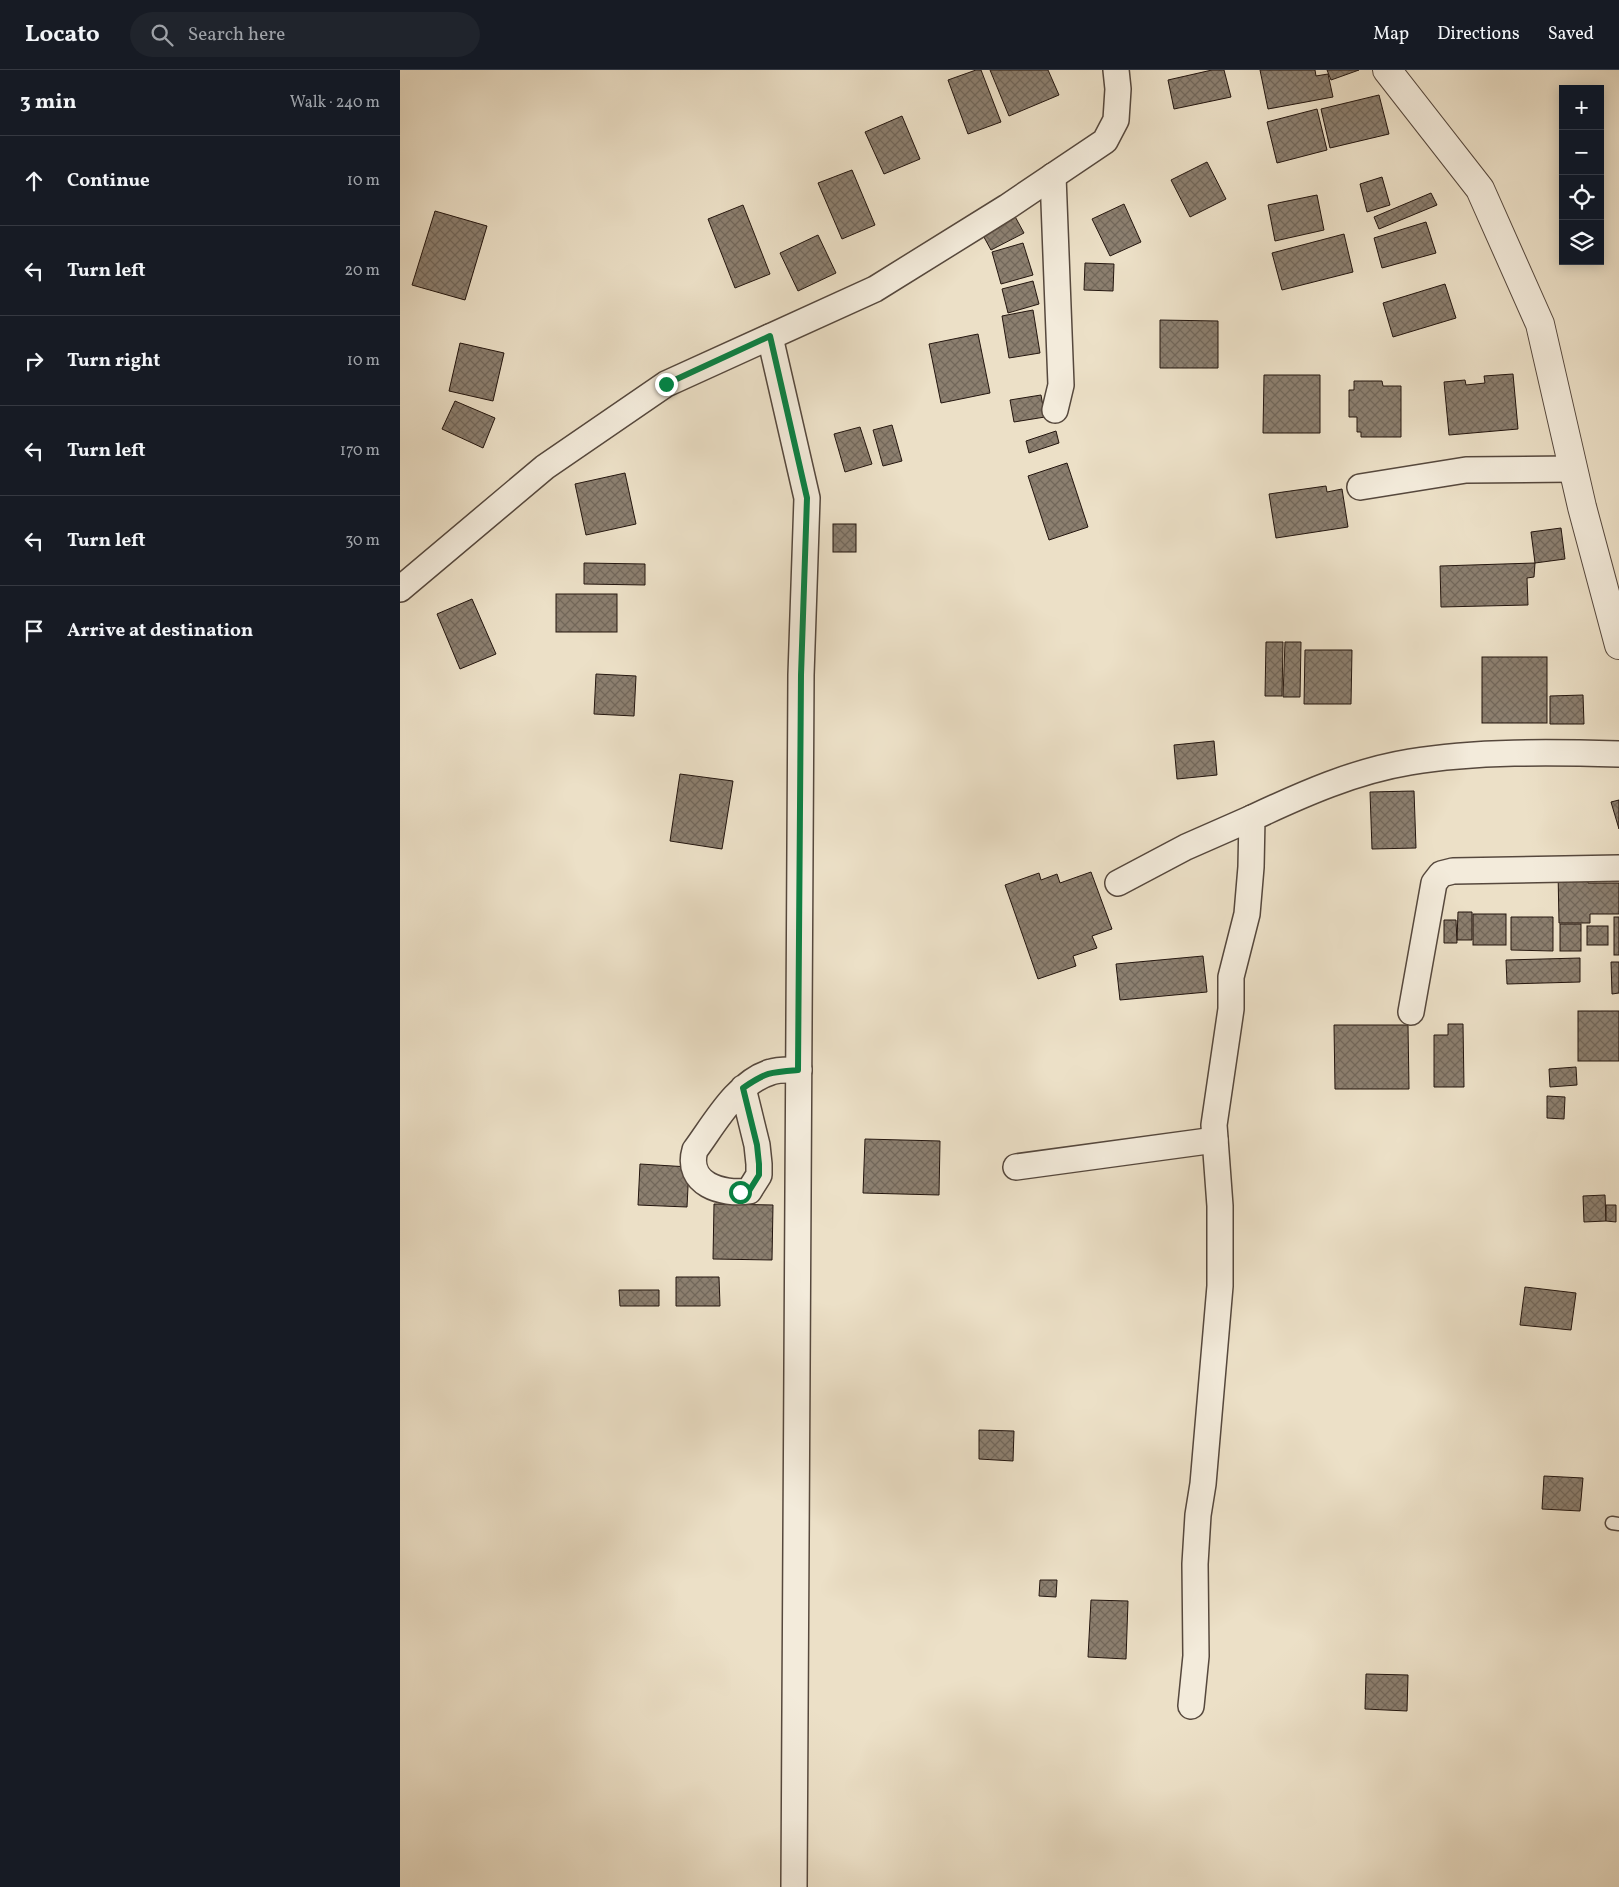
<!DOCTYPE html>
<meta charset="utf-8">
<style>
:root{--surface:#171b24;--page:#20242c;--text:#f1f3f6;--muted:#9ea1a6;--line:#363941}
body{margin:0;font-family:Vollkorn,serif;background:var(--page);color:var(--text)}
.controls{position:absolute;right:15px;top:15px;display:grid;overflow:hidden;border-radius:0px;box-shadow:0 2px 12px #0003}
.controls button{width:45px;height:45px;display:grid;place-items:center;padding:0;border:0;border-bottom:1px solid var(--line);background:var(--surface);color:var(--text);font:25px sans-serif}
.stop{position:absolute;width:15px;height:15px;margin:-11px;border:4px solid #0b8043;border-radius:50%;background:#fff}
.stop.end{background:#0b8043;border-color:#fff;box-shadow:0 1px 5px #0008}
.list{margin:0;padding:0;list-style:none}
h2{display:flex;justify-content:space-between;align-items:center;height:65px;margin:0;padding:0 20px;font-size:21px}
h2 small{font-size:16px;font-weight:400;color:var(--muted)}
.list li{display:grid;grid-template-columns:32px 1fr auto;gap:15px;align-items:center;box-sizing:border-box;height:90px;padding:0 20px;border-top:1px solid var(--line)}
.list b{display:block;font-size:19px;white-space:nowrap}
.list em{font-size:16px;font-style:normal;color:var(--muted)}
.icon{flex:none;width:28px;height:28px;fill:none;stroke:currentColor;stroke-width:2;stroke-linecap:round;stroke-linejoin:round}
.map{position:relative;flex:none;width:1219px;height:1817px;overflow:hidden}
header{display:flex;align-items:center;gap:30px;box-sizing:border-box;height:70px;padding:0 25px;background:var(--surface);border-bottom:1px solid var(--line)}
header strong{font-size:24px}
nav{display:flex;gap:28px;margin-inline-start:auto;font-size:18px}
.search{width:350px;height:45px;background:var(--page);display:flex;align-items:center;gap:12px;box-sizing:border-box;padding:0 18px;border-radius:28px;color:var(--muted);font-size:19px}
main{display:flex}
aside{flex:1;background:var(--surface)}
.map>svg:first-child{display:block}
.building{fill:url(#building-cross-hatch);stroke:#24160f}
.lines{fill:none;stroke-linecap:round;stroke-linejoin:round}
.service-casing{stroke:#56483d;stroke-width:15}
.minor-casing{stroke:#56483d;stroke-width:28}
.tertiary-casing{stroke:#56483d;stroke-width:30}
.service{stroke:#f3ebdb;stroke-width:12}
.minor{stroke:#f3ebdb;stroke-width:25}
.tertiary{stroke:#f3ebdb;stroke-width:28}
.route{stroke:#0b8043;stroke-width:6}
</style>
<header>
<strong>Locato</strong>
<div class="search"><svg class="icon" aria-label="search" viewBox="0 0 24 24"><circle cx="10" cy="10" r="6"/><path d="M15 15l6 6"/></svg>Search here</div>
<nav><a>Map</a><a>Directions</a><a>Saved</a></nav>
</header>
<main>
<aside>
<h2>3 min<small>Walk · 240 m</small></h2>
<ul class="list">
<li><svg class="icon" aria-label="ahead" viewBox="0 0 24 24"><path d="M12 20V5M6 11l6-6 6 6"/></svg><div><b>Continue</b></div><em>10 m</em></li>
<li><svg class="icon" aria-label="left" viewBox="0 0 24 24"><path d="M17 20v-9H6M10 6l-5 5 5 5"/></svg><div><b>Turn left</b></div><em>20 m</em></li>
<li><svg class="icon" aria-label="right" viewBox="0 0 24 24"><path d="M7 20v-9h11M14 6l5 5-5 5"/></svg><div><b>Turn right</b></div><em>10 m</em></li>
<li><svg class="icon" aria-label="left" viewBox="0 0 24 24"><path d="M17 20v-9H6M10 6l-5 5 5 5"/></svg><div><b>Turn left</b></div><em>170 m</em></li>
<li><svg class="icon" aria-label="left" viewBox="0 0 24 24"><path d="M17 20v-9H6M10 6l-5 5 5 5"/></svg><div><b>Turn left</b></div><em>30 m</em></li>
<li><svg class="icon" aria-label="arrive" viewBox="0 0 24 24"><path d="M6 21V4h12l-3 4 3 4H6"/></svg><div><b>Arrive at destination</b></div></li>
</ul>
</aside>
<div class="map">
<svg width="1219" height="1817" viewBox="0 0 1219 1817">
<defs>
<pattern id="building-cross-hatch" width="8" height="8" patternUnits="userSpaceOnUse" patternTransform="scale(1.25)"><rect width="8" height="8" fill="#8c7f6f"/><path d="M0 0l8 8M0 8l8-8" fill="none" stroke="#72675a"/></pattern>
</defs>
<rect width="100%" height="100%" fill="#ece0c7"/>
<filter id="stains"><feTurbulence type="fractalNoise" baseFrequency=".004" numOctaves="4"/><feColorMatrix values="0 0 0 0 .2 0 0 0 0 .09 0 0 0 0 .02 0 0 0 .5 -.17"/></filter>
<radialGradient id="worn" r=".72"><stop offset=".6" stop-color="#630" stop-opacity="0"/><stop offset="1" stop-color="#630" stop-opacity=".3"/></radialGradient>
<g class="building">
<polygon points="576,0 581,0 601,52 568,64 548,10"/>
<polygon points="590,0 648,0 659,25 609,46"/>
<polygon points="812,0 824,0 831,27 774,39 768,10"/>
<polygon points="860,0 915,0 916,6 928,4 933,27 868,39"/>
<polygon points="927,0 959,0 931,10"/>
<polygon points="979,25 989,64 930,78 921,39"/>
<polygon points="917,39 927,80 877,93 867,52"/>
<polygon points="502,46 520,89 484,104 465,62"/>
<polygon points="807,92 826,129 790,147 771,110"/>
<polygon points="452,100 475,155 442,169 418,113"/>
<polygon points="982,107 990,135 967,142 960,114"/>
<polygon points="1031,123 1037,135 979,159 974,147"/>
<polygon points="917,125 924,160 875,171 868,135"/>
<polygon points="724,134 741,172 710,186 692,149"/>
<polygon points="343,135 370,204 335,218 308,149"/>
<polygon points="35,141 87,156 65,230 12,215"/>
<polygon points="612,141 624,163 591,180 579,158"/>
<polygon points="1026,152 1036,183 982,198 974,168"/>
<polygon points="944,164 953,202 882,220 872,183"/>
<polygon points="418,165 436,203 398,221 380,183"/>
<polygon points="623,173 633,205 601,214 592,182"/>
<polygon points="685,193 714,194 713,221 684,220"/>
<polygon points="633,211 639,234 608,243 602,219"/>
<polygon points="1045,214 1056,248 993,267 983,233"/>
<polygon points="633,240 640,283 609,288 602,246"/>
<polygon points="760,250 818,251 818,298 760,298"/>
<polygon points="578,264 590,323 541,333 529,274"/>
<polygon points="60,273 104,283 93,331 49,321"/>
<polygon points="1113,304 1118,359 1049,365 1044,312 1065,310 1066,315 1085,313 1084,306"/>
<polygon points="864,305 920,305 920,363 863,363"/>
<polygon points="954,311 982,311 983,316 1001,316 1001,367 961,367 961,362 957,362 957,347 949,347 949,320 954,320"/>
<polygon points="641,325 645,347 614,352 610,330"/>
<polygon points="55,331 95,348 83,378 42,359"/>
<polygon points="492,355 502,391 483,396 473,360"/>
<polygon points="460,357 472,394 445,402 434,364"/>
<polygon points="656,361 659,373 629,383 626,371"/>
<polygon points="667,393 688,457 649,470 628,406"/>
<polygon points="225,403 236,454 186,465 175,414"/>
<polygon points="926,416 927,422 942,419 948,457 876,468 869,424"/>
<rect x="433" y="454" width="23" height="28"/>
<polygon points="1161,458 1165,489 1135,493 1131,462"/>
<polygon points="184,493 245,494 245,515 184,514"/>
<polygon points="1135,493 1134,507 1127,508 1128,535 1041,537 1040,496"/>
<rect x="156" y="524" width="61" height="38"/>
<polygon points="72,529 96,584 60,599 37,544"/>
<polygon points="866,572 883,572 882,626 865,626"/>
<polygon points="885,572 901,572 900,627 883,627"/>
<polygon points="905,580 952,580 951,634 904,634"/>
<rect x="1082" y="587" width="65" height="66"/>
<polygon points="196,604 236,606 234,646 194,644"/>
<polygon points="1183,625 1184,654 1150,654 1150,626"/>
<polygon points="814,671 817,705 777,709 774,675"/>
<polygon points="280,704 333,711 322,779 270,771"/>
<polygon points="1014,721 1016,778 972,779 970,722"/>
<polygon points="1219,730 1219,759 1211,732"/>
<polygon points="1158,801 1188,801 1188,813 1219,813 1219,844 1190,844 1190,853 1159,853"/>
<polygon points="691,802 712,859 692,866 697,878 673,886 676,896 638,909 605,815 639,803 641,810 657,804 660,813"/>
<polygon points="1058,842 1072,842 1072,870 1057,870"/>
<rect x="1073" y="844" width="33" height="31"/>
<polygon points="1111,847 1153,847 1153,881 1111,880"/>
<rect x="1214" y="847" width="5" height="38"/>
<polygon points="1044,850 1056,850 1057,873 1044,873"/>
<rect x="1160" y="854" width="21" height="27"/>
<rect x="1187" y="856" width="21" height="19"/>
<polygon points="803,886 807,922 720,930 716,894"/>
<polygon points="1180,888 1180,912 1107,914 1106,890"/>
<polygon points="1211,892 1219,892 1219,923 1212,924"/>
<rect x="1178" y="941" width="41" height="50"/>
<polygon points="1048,954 1063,954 1064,1017 1034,1017 1034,965 1048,965"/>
<polygon points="934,955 1008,955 1009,1019 935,1019"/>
<polygon points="1176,997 1177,1015 1150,1017 1149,999"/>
<polygon points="1147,1026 1165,1027 1164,1049 1147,1048"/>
<polygon points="465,1069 540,1071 539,1125 463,1123"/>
<polygon points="240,1094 289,1097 287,1137 238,1135"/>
<polygon points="1205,1125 1206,1151 1184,1152 1183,1126"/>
<polygon points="314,1134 373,1135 372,1190 313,1189"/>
<polygon points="1206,1135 1216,1135 1216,1152 1206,1151"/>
<polygon points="276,1207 319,1207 320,1236 276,1236"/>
<polygon points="1125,1217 1176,1223 1171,1260 1120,1255"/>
<polygon points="219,1220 259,1220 259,1236 220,1236"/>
<polygon points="579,1360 614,1361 613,1391 579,1389"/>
<polygon points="1144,1406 1183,1408 1180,1441 1142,1439"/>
<polygon points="640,1510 657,1510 656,1527 639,1526"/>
<polygon points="691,1530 728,1531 726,1589 688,1587"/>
<polygon points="966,1604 1008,1605 1007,1641 965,1639"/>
</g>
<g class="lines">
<g class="service-casing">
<polyline id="service" points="1212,1453 1219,1454"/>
</g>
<g class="minor-casing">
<g id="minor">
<polyline points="653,106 661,315 655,340"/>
<polyline points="370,267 407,428 401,605 394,1817"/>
<polyline points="960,417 1066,400 1173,399"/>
<polyline points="0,519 145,397 266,314 475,219 607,137 705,71 716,50 718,19 716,0"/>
<polyline points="718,813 786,777 852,748"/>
<polyline points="1011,942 1034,813 1041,804 1053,801 1219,798"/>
<path d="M 343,1018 L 357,1075 L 359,1094 L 359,1105 L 349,1121 C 322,1125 285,1114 295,1080 C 315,1053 337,1012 371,1002 C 379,999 390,1000 399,1000"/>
<polyline points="616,1097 815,1070"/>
<path d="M 791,1636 L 796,1586 L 795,1494 L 798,1445 L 803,1414 L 820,1216 L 820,1136 L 814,1055 L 831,939 L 831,907 L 847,844 L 851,797 L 852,748 C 903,724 955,701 1010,692 C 1076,681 1152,682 1219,684"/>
</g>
</g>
<g class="tertiary-casing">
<polyline id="tertiary" points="987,0 1080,119 1140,254 1182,437 1219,575"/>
</g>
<use href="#service" class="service"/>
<use href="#minor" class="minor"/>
<use href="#tertiary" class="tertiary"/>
</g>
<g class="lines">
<path class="route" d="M 266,314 L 370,266 L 407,428 L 401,605 L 398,1000 C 371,1002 366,1002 343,1018 L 357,1075 L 359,1094 L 359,1105 L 349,1121 L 340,1122"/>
</g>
<rect width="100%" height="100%" filter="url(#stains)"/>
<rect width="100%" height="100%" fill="url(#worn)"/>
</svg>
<div class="controls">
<button>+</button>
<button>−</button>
<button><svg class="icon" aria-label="locate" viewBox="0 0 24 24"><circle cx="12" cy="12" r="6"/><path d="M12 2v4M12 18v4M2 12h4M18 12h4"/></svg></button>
<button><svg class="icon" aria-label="layers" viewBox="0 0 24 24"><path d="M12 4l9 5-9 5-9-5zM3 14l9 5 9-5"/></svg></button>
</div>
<div class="stop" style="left:340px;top:1122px"></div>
<div class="stop end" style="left:266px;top:314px"></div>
</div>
</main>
